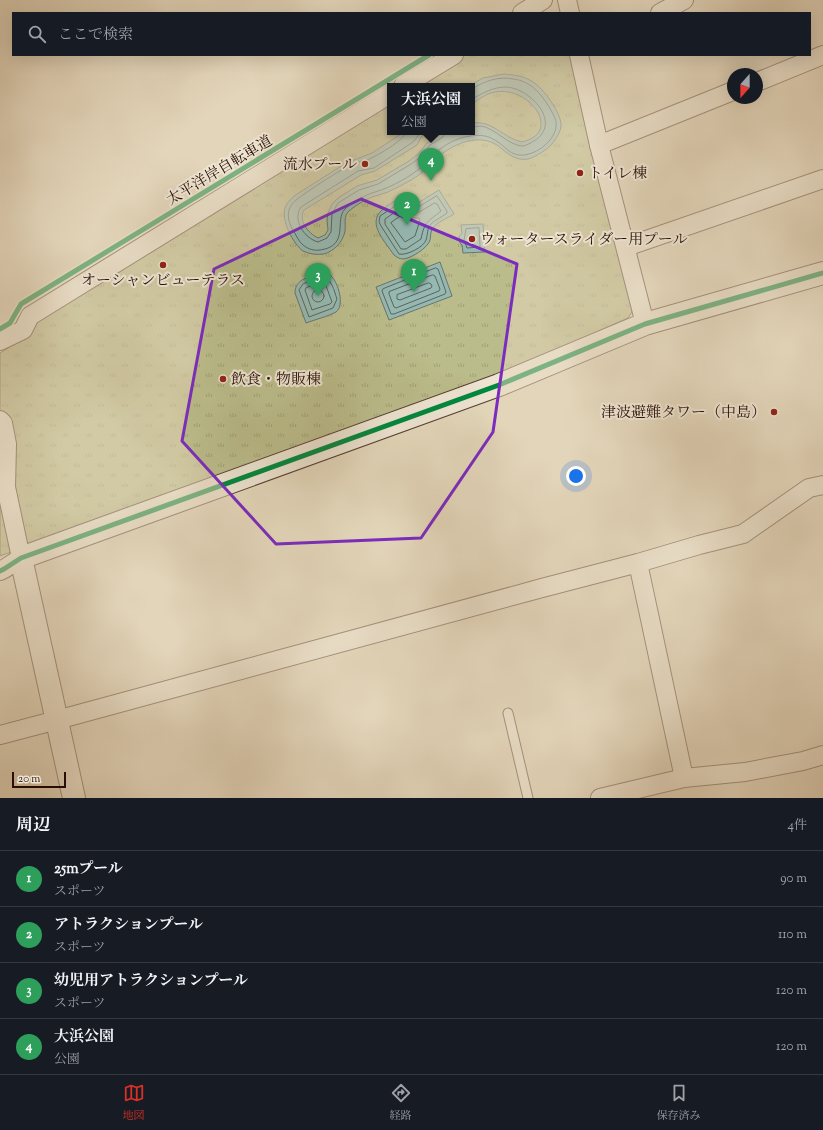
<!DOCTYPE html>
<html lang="ja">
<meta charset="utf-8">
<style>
:root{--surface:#171b24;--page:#242831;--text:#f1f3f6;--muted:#9ea1a6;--line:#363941;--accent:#d93025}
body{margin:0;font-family:"Sorts Mill Goudy","Noto Serif JP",serif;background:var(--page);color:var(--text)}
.compass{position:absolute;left:727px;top:68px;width:36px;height:36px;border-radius:50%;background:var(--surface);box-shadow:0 4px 16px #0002;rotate:201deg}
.scale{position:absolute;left:12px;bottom:10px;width:54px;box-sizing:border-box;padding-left:4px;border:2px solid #280e04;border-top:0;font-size:11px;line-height:14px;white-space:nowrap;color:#280e04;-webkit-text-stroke:3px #ede4d2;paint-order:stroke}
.you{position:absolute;left:576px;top:476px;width:14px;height:14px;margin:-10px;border:3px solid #fff;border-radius:50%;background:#1a73e8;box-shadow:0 0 0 6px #1a73e833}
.badge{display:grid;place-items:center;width:26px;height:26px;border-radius:50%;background:var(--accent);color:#fff;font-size:13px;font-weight:700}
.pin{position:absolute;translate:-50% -33px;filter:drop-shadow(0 1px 2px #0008)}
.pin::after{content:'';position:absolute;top:21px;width:14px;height:12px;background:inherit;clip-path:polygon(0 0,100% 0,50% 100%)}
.popup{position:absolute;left:387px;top:83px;width:88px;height:52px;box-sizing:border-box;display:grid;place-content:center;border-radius:0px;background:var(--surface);filter:drop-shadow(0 1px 3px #0005);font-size:13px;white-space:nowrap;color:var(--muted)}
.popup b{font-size:15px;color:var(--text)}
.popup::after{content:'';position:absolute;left:50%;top:100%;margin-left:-8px;border:8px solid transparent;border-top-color:var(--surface)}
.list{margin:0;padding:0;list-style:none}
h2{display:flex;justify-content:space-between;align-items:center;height:52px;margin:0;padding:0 16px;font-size:17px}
h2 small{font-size:13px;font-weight:400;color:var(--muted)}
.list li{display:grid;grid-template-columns:26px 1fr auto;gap:12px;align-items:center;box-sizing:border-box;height:56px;padding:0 16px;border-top:1px solid var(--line)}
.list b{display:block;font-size:15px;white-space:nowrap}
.list p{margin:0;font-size:13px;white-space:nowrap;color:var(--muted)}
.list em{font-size:13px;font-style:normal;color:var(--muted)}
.icon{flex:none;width:22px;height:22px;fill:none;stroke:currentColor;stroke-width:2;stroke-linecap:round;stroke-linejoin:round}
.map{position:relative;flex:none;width:823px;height:798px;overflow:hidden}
.search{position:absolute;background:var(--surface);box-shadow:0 4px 16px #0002;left:12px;right:12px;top:12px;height:44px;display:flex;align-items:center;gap:10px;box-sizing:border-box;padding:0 14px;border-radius:0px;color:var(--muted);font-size:15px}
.sheet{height:276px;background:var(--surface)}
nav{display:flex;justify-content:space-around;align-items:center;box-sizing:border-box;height:56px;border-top:1px solid var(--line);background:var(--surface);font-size:11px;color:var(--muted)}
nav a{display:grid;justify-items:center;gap:2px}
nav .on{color:var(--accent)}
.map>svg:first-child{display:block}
.grass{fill:url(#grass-tufts);stroke:#726548}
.water{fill:#95b9b2;stroke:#69756c}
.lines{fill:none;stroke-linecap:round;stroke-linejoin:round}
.shore{stroke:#5e645b;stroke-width:1}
.service-casing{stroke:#574032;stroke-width:11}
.minor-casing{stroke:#574032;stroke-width:20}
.tertiary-casing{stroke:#574032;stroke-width:24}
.service{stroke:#ede4d2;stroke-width:9}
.minor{stroke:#ede4d2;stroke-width:18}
.tertiary{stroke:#ede4d2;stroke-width:22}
.cycleway-casing{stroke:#ede4d2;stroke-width:8}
.cycleway{stroke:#00873e;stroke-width:5}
.marked{fill:none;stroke:#7b2cbf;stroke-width:3;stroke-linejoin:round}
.poi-dot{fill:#8f2418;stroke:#ede4d2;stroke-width:1.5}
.labels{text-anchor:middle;stroke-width:4;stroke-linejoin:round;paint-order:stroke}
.poi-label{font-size:15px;fill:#280e04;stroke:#ede4d2;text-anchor:start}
.street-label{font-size:15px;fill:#280e04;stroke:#ede4d2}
</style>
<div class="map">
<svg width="823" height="798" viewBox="0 0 823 798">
<defs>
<pattern id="grass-tufts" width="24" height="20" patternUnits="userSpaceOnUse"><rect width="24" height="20" fill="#bbbc8b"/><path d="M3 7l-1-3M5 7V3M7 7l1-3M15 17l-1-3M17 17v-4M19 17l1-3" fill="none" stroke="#a1a076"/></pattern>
</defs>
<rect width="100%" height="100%" fill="#e3d6ba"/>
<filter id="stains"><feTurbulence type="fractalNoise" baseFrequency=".005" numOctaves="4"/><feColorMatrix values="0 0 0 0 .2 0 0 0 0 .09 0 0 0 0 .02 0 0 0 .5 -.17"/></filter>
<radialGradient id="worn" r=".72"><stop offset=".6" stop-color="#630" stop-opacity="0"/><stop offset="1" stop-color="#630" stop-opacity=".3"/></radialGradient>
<polygon class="grass" points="464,55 572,55 635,307 628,318 492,378 0,556 0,353 29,335 35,318 390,100 390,132 472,132 472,86 413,86"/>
<g class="water">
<path d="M 504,74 C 514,75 524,76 533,82 C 543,88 562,114 561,126 C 560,134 554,142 549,147 C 543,152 535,157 528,159 C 517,161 509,155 501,148 C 483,133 460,141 443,153 C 437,157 433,162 428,167 C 419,177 404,184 392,190 C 387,193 381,194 375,196 C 366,199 356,205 349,211 C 343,216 346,224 345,231 C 343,242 334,251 324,254 C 317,255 309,254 303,251 C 293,244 281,220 285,208 C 287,203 290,200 294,196 L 346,163 L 372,153 L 404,132 L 428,132 L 422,136 L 417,145 L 375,171 L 361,175 L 304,210 C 298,221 308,233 318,238 L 325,235 L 328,230 L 327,220 L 328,213 L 332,204 L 338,198 L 357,186 L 377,180 L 409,161 L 418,154 L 427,143 L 444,132 L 472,132 L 472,123 C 493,120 503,138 522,142 C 565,132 527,82 491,93 C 484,95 478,100 472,104 L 472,86 L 469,86 L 483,78 Z"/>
<path d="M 439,190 L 454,214 C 448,218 437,222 433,228 C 430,232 431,236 430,240 C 428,248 410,259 403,259 C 399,259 397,257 394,255 C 384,240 364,221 386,207 C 390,205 394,200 399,199 C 406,198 411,203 418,203 Z"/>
<polygon points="483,224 485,252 463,253 462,245 460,243 459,236 462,234 461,225"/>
<polygon points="440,262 452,296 389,320 376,287"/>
<path d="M 320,273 C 324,273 328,273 332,277 C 338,283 345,305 336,312 C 329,316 314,320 306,323 L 295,293 C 295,279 309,277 320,273 Z"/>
</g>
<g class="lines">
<g class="shore">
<path d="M 472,99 C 483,93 493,87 506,87 C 530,88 563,123 534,141 C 531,143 527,145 523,146 C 509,146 495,128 481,126 C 478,126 475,127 472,127"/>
<path d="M 406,132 C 405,140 375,157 367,160 C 363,161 358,162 354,163 C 345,167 297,197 292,204 C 286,212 288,222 293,230 C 296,235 299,242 303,245 C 308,249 314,251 320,250 C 350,246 334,220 345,209 C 351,203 367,194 375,192 C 392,187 410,177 424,165 C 427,162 430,158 434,154 C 444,145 456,138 470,136 C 477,135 485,135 491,138 C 498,141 503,146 509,151 C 522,161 541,151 550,140 C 553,136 556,131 556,126 C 557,121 554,116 552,112 C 543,96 532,81 513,79 C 499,76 484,81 472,89"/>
<path d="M 421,132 L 413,142 L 374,168 L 358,171 L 301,207 C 292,220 304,238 318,242 L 327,238 L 331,232 L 332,214 L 338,203 L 359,190 L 378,184 L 411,164 L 421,157 L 430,145 L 443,137 L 445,132"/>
<path d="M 437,196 L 447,211 L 447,213 C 442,217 435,220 431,224 C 427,228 428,234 426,240 C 424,247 406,256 399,254 L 381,226 L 379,222 L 380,216 L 398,204 L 403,203 L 414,207 L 418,207 Z"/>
<path d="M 435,203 L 437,204 L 441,211 C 427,223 425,220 421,239 L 406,249 L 401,249 L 385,224 L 385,219 L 401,208 L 413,212 L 419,212 Z"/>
<polygon points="402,215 412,218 419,218 420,220 415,236 405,242 391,223"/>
<polygon points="479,228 480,247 467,248 464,240 466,229"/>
<polygon points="436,268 438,269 446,292 445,294 394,314 391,314 382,291 383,289"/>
<polygon points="433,275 435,276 440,289 439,291 396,308 394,307 389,294 389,292"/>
<path d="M 321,277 C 332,277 334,291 337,299 L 333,308 L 309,317 L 299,290 L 303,284 Z"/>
<polygon points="322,282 325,283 332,302 330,304 312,310 305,290 306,288"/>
<polygon points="429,283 431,284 432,286 431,288 400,300 397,299 397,295"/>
<circle cx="318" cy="296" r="6"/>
</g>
<g class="service-casing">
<polyline id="service" points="508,713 528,798"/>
</g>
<g class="minor-casing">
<g id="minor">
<polyline points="567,0 570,13"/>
<polyline points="522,13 543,0"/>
<polyline points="660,13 684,0"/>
<polyline points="579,55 599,145 645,324"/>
<polyline points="757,82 823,55"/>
<polyline points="403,86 454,55"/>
<polyline points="599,145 733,91"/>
<polyline points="626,247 823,179"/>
<polyline points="0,341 23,330 30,316 390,94"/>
<polyline points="0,420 3,423 7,444 6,487 21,558 4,569 0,571"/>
<polyline points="638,563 684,778"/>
<polyline points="0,735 57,720 542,588 638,563 699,545 743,534 809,488 823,485"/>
<polyline points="600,798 684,778 745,772 803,761 823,755"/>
</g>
</g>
<g class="tertiary-casing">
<polyline id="tertiary" points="74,798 21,558 499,385 645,324 823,273"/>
</g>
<use href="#service" class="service"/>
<use href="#minor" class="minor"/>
<use href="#tertiary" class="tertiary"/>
<g class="cycleway-casing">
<g id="cycleway">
<polyline points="0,329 10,323 21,304 429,55"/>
<polyline points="0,571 4,569 21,558 499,385 645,324 823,273"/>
</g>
</g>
<use href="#cycleway" class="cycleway"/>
</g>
<path d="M0 0H823V798H0ZM 361,199 L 517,264 L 493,432 L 421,538 L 276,544 L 182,441 L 214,269 Z" fill="#e3d6ba" fill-opacity=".55" fill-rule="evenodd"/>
<path class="marked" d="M 361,199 L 517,264 L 493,432 L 421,538 L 276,544 L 182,441 L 214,269 Z"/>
<g class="poi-dot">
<circle cx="365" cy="164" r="4"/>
<circle cx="580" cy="173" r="4"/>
<circle cx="472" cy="239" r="4"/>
<circle cx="163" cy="265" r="4"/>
<circle cx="223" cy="379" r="4"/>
<circle cx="774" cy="412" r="4"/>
</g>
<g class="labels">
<g class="poi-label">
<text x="357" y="169" text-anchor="end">流水プール</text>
<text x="588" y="178">トイレ棟</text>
<text x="480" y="244">ウォータースライダー用プール</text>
<text x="163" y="285" text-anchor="middle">オーシャンビューテラス</text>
<text x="231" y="384">飲食・物販棟</text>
<text x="766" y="417" text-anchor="end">津波避難タワー（中島）</text>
</g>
<g class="street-label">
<text transform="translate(219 170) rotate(-31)" y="5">太平洋岸自転車道</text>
</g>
</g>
<rect width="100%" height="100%" filter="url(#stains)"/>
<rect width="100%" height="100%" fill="url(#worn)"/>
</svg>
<svg class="compass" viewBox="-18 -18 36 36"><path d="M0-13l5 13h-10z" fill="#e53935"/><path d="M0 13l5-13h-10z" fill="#9ea1a6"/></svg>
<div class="scale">20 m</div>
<div class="you"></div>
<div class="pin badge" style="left:414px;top:292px;background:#2e9e5b">1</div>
<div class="pin badge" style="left:407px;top:225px;background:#2e9e5b">2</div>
<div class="pin badge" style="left:318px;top:296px;background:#2e9e5b">3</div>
<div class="pin badge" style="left:431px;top:181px;background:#2e9e5b">4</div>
<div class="popup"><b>大浜公園</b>公園</div>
<div class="search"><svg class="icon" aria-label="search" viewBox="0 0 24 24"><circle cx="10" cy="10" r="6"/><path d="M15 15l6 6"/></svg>ここで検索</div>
</div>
<section class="sheet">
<h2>周辺<small>4件</small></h2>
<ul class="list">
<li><span class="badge" style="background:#2e9e5b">1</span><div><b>25mプール</b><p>スポーツ</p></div><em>90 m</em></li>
<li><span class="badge" style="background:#2e9e5b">2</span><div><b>アトラクションプール</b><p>スポーツ</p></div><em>110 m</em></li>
<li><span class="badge" style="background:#2e9e5b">3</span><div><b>幼児用アトラクションプール</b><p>スポーツ</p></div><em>120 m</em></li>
<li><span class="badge" style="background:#2e9e5b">4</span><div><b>大浜公園</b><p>公園</p></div><em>120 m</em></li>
</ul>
</section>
<nav>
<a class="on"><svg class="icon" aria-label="map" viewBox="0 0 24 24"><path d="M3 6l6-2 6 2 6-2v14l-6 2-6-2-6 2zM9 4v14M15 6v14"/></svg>地図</a>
<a><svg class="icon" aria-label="directions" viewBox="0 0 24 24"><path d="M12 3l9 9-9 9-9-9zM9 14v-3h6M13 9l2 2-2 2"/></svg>経路</a>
<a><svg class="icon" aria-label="saved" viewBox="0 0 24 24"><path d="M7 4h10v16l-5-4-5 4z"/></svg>保存済み</a>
</nav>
